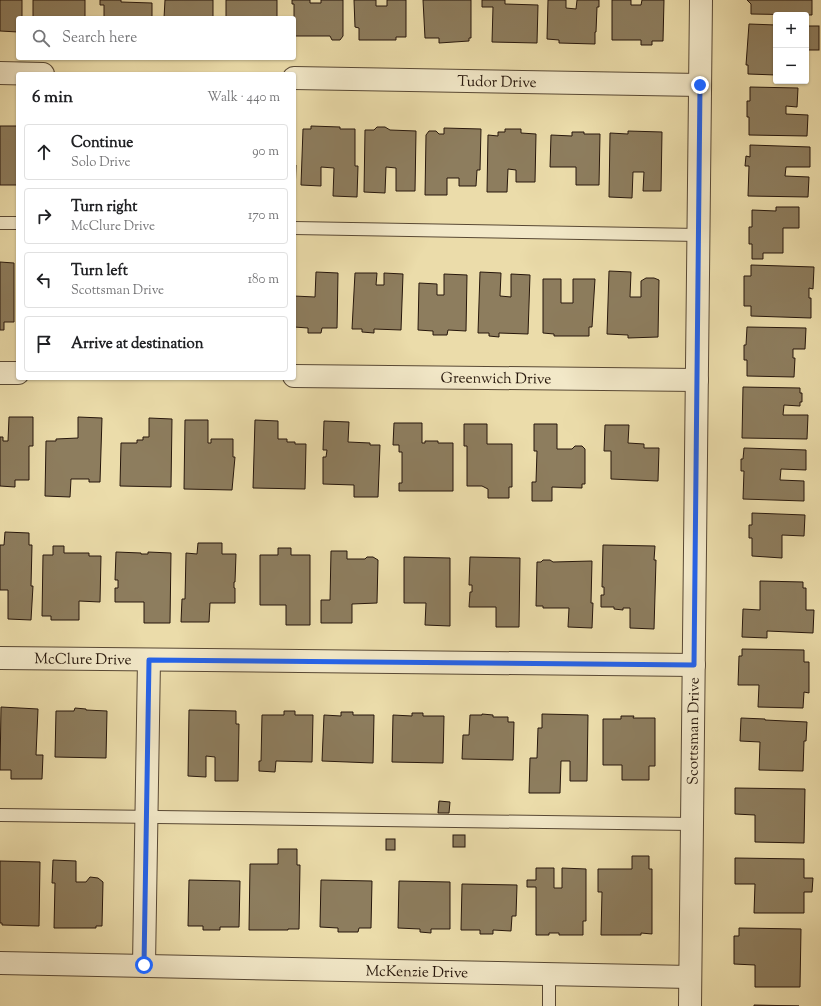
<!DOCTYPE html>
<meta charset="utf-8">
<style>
:root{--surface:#fff;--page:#f2f2f2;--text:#202124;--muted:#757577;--line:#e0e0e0}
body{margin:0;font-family:"Sorts Mill Goudy",serif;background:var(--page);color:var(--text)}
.controls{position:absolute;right:12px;top:12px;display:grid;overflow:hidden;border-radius:4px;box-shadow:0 1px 3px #0004}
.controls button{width:36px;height:36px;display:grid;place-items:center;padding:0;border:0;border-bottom:1px solid var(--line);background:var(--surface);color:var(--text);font:20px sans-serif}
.stop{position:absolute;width:12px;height:12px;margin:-9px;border:3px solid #2563eb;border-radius:50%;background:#fff}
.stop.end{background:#2563eb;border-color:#fff;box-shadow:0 1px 4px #0008}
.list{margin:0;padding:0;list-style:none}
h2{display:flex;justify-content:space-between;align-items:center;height:52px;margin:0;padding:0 16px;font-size:17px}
h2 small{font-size:13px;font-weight:400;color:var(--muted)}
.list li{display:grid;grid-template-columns:26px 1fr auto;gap:12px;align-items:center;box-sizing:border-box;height:56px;margin:0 8px 8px;padding:0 8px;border:1px solid var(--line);border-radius:4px}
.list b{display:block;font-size:15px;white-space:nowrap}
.list p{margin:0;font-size:13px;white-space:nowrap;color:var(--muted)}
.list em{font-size:13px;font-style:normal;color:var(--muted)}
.icon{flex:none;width:22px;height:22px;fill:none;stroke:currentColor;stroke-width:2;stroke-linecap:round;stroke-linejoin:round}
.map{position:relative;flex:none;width:821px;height:1006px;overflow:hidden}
.search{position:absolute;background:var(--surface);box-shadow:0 1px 3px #0004;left:16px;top:16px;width:280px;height:44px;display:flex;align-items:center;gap:10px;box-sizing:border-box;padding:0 14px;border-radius:4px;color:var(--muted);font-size:15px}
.panel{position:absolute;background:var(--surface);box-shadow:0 1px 3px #0004;left:16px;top:72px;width:280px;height:308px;border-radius:4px}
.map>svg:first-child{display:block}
.building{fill:#8d7d5e;stroke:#27170c}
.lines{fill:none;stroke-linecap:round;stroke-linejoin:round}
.lane-casing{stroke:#584834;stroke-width:14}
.street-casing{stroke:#584834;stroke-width:24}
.lane{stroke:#f2e8c8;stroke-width:12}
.street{stroke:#f2e8c8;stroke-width:22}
.route{stroke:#2563eb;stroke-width:5}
.labels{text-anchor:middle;stroke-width:4;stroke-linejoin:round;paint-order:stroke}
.street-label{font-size:15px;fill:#27170c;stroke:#f2e8c8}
</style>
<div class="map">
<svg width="821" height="1006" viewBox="0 0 821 1006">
<rect width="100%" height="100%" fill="#ebdcaa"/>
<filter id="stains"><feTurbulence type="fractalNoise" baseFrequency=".005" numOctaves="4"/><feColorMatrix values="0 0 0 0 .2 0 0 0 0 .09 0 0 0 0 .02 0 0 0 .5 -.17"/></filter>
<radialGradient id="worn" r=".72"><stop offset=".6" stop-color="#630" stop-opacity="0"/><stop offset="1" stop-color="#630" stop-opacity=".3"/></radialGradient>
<g class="building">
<polygon points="0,0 22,0 22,18 18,18 18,32 0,31"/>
<rect x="33" y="0" width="52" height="18"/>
<polygon points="100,0 121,0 121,2 152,3 152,18 104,18 104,5 100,5"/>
<polygon points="165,0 213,0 213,18 164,18"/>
<rect x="226" y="0" width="51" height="18"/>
<polygon points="292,0 310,0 310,3 321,3 321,0 343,0 343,36 340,40 332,40 330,36 294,36 294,4 292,4"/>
<polygon points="354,0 376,0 376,6 387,6 387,0 406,0 406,37 396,37 396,40 359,40 359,28 355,27"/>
<polygon points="423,0 471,0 471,38 469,38 469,41 439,43 439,38 425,38"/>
<polygon points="482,0 505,0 505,4 538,5 537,43 492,42 493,7 482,7"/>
<polygon points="548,0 566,0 566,8 576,9 577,0 599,0 599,7 597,7 596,32 595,32 595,44 559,43 559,40 547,39"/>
<polygon points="612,0 631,0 631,5 641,5 642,0 664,0 663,41 652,41 652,45 641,45 641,40 612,40"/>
<polygon points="747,0 812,0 812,15 751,14 751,4"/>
<polygon points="749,24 776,25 776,75 748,74 748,65 746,65"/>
<rect x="806" y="26" width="13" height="24"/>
<polygon points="750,87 798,88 797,107 786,106 786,114 808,115 807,136 749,135 749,117 747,117 747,101 750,101"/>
<polygon points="0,126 18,126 17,185 0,185"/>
<polygon points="311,126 340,127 340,129 355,129 355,166 358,166 357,197 333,196 334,168 321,167 321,186 301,185 303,129 311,129"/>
<polygon points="377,127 385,127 390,130 416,131 415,191 396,191 396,168 386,167 385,193 364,192 365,130 374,130"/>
<polygon points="444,128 481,129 480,170 477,170 476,186 459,186 459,178 447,178 447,195 425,195 426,135 429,131 436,131 439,134 444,134"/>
<polygon points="505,129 521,129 521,133 536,134 535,182 516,182 516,170 508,169 507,192 487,192 488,135 498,136 498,132 505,132"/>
<polygon points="628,131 662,132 661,191 643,191 644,172 633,172 632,198 609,197 610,133 628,134"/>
<polygon points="572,132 584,132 584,134 600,134 599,185 576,185 576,167 550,167 551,135 572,136"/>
<polygon points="750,145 810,147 810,167 786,167 785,176 809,177 808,197 748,196 749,166 745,166 746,156 750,157"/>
<polygon points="294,165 296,165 295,194 294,194"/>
<polygon points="776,207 799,207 799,228 783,228 783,253 763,253 763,259 752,259 752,244 749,244 749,227 752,227 752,210 776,211"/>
<polygon points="0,262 14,263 14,322 4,322 4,330 0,330"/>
<polygon points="751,265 814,267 813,289 809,288 809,298 811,298 811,318 751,316 751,306 744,306 744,276 751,276"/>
<polygon points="609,271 631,272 630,297 641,297 641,281 646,278 654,278 659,280 658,337 628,338 628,335 607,334"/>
<polygon points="316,272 338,273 337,328 322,328 321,333 308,333 308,328 294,327 294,296 315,297"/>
<polygon points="480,272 501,273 500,296 511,297 511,274 530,275 528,334 499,333 499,337 489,336 489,333 478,333"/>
<polygon points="355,273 377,273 376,285 384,285 384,273 403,274 401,330 374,329 374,333 362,332 362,329 352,329"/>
<polygon points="444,274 467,275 466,331 448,330 447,335 433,335 433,331 418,330 419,283 437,284 437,295 444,295"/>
<polygon points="543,279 561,279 561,303 573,303 573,279 595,279 592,327 589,327 589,336 554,336 554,334 543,333"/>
<polygon points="747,327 806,328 805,349 793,349 793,358 795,358 794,377 747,376 747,360 744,360 744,345 746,345"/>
<polygon points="743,387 800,388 800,393 802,393 802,402 800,402 800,406 784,405 783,415 808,415 807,439 742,438"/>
<polygon points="9,417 33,417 33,446 29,446 29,480 15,480 15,487 0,486 0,437 3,437 3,441 8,441"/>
<polygon points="78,417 102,418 100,482 89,482 89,479 71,479 70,497 45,496 46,441 56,441 56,439 78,438"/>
<polygon points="149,418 172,419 171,487 120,486 121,443 137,443 137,440 143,440 143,437 149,437"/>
<polygon points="185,420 208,420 208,443 211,443 211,439 233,439 233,457 235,457 232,490 184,489"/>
<polygon points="255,420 278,421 278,439 287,439 287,442 295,442 295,444 306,444 305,489 253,488"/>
<polygon points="324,421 349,422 348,442 370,443 370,445 380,445 378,497 354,497 354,485 323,484 323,457 326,457 327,450 323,450"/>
<polygon points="394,423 422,423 422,443 425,443 425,441 438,441 438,443 453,443 453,491 399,491 399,483 402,483 402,452 399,452 399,445 393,445"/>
<polygon points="464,424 487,424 487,444 512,444 512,487 509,487 509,498 488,498 488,489 482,486 467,486 467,446 464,446"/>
<polygon points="534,424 557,424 557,449 572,449 575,446 582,446 585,449 585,484 582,484 582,488 552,487 552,501 532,501 532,482 536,482 537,451 534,451"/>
<polygon points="605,425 629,425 628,443 644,444 644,448 659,448 658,481 611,479 611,451 604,451"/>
<polygon points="744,448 806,450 806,470 781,469 780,480 804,481 804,501 743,499 744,471 741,471 741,459 743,459"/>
<polygon points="752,513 805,515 804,536 782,535 782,558 752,556 752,538 749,538 749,525 752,525"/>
<polygon points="5,532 29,533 29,545 32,545 31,586 33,586 31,620 8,619 8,590 0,590 0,545 4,545"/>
<polygon points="198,543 222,543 222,554 236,554 235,582 234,582 234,588 235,588 235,603 210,603 209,622 181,622 182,599 185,599 186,553 197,554"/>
<polygon points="603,545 655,546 654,560 656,560 654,629 630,628 630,608 623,608 623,610 614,609 614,607 601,607 601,595 604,595 604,587 602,587"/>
<polygon points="53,546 64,546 64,553 89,553 89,556 101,556 100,602 79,601 79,620 51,620 51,616 42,616 43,555 53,555"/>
<polygon points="278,548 291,548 291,555 310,555 310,625 286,625 286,605 260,605 260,555 278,555"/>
<polygon points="331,551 347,551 347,559 365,559 367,557 373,557 378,560 377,603 352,604 352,623 321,623 321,600 330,600"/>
<polygon points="116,552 141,553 141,554 148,554 148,552 171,553 170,623 144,623 144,602 115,602 115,588 118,588 118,580 115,580"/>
<polygon points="404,557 450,558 450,626 425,625 426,603 404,603"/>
<polygon points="470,557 520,558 519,627 496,627 496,607 469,607 470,592 472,592 472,585 469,585"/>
<polygon points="543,560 550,560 553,562 592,561 591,603 593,603 592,628 568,627 569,608 543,608 543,606 536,606 537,562 541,562"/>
<polygon points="760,581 803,582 803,588 806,588 806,610 814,610 813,633 767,631 767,638 742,637 743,609 760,610"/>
<polygon points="742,649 804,650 804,662 809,662 809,693 804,692 803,708 758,707 759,685 738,685 739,656 742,656"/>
<polygon points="1,707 38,709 36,755 43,755 42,779 11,779 11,770 0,770"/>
<polygon points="75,708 86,709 86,710 107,711 106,758 55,757 56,711 74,711"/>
<polygon points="189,710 236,711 236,724 239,724 238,781 215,781 215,757 206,756 206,777 188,776"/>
<polygon points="284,711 295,711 295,715 313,715 312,762 276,761 275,772 259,771 259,761 261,761 262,715 284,715"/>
<polygon points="341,712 353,712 353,715 374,715 373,763 322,761 324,715 341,716"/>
<polygon points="412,713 423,713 423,716 444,716 443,763 392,762 393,715 412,716"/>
<polygon points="482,714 493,715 493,717 508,717 508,722 514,722 513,760 462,759 463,735 469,735 470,715 482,715"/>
<polygon points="542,714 588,715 587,781 570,781 570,761 561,761 560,793 529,793 530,758 537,758 538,728 542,728"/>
<polygon points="621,716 634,716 633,718 655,718 655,766 649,766 649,780 622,780 622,765 603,765 603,719 621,719"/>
<polygon points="741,718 765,719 765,720 807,722 806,741 804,741 803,771 759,770 760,742 740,741"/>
<polygon points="735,788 805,789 804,843 755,842 755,815 735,814"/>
<polygon points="439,801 450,802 449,813 438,813"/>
<rect x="453" y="835" width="12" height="12"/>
<rect x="386" y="839" width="9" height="11"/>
<polygon points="278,849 297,849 297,865 300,865 299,929 288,929 288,930 249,930 250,864 278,864"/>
<polygon points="632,856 649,856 649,869 652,869 652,934 641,933 641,935 601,935 602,892 598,892 598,869 632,869"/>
<polygon points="735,858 804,859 804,878 813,878 812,892 804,892 804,913 754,913 755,884 735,884"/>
<polygon points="53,860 76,861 76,882 86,882 90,877 98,878 103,882 102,926 96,926 96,928 54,928 55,883 52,883"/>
<polygon points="0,861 40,862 39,926 2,925 2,923 0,923"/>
<polygon points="536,868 554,868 554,888 562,888 562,868 586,869 586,921 583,921 583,935 559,935 559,933 549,933 549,935 536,935 536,887 527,887 527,880 536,880"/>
<polygon points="189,880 240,881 239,927 220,927 220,930 203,930 203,926 188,926"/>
<polygon points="321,880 372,881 371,928 359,928 358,932 338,932 338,928 320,927"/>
<polygon points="399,881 450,882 450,929 431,929 431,933 420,932 420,929 398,928"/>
<polygon points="462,884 517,885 516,916 512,916 511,931 493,930 493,934 480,934 480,930 461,930"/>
<polygon points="739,928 801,929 800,987 755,987 755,965 734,964 734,936 739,936"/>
<polygon points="754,1005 799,1006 754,1006"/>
</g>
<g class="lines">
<g class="lane-casing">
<g id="lane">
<polyline points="0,223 18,223"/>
<polyline points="294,228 699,235"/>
<polyline points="0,815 692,824"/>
<polyline points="549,1006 549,974"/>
</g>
</g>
<g class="street-casing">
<g id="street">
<polyline points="0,73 43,74"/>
<path id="s1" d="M 294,78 L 700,85"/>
<polyline points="0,373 18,373"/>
<path id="s2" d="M 294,376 L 697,380"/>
<path id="s3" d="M 0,658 L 694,665"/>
<path id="s4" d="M 0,963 L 690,977"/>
<polyline points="144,965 149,660"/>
<path id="s5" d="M 690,1006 L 701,0"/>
</g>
</g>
<use href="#lane" class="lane"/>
<use href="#street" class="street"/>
</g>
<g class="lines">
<polyline class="route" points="144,965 149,660 694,665 700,85"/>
</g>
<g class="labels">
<g class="street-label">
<text dy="5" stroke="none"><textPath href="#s1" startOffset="203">Tudor Drive</textPath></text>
<text dy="5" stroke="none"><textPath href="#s2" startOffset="202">Greenwich Drive</textPath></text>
<text dy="5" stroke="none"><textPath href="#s3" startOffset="83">McClure Drive</textPath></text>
<text dy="5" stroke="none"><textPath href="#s5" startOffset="275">Scottsman Drive</textPath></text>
<text dy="5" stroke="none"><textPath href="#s4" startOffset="417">McKenzie Drive</textPath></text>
</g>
</g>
<rect width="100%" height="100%" filter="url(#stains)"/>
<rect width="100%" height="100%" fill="url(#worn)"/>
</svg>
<div class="controls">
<button>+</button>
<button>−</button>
</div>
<div class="stop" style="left:144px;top:965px"></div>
<div class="stop end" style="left:700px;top:85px"></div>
<div class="search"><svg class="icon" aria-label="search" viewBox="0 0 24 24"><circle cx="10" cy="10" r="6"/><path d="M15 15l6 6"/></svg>Search here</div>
<section class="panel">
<h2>6 min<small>Walk · 440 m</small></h2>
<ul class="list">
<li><svg class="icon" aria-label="ahead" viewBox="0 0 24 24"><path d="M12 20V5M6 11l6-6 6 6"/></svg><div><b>Continue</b><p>Solo Drive</p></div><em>90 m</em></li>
<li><svg class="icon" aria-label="right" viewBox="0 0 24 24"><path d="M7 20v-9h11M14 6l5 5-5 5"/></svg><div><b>Turn right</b><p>McClure Drive</p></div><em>170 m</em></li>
<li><svg class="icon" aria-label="left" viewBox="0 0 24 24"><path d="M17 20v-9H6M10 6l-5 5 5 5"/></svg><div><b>Turn left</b><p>Scottsman Drive</p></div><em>180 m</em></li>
<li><svg class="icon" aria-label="arrive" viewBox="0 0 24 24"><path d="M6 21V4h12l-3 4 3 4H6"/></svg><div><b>Arrive at destination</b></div></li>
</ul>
</section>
</div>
